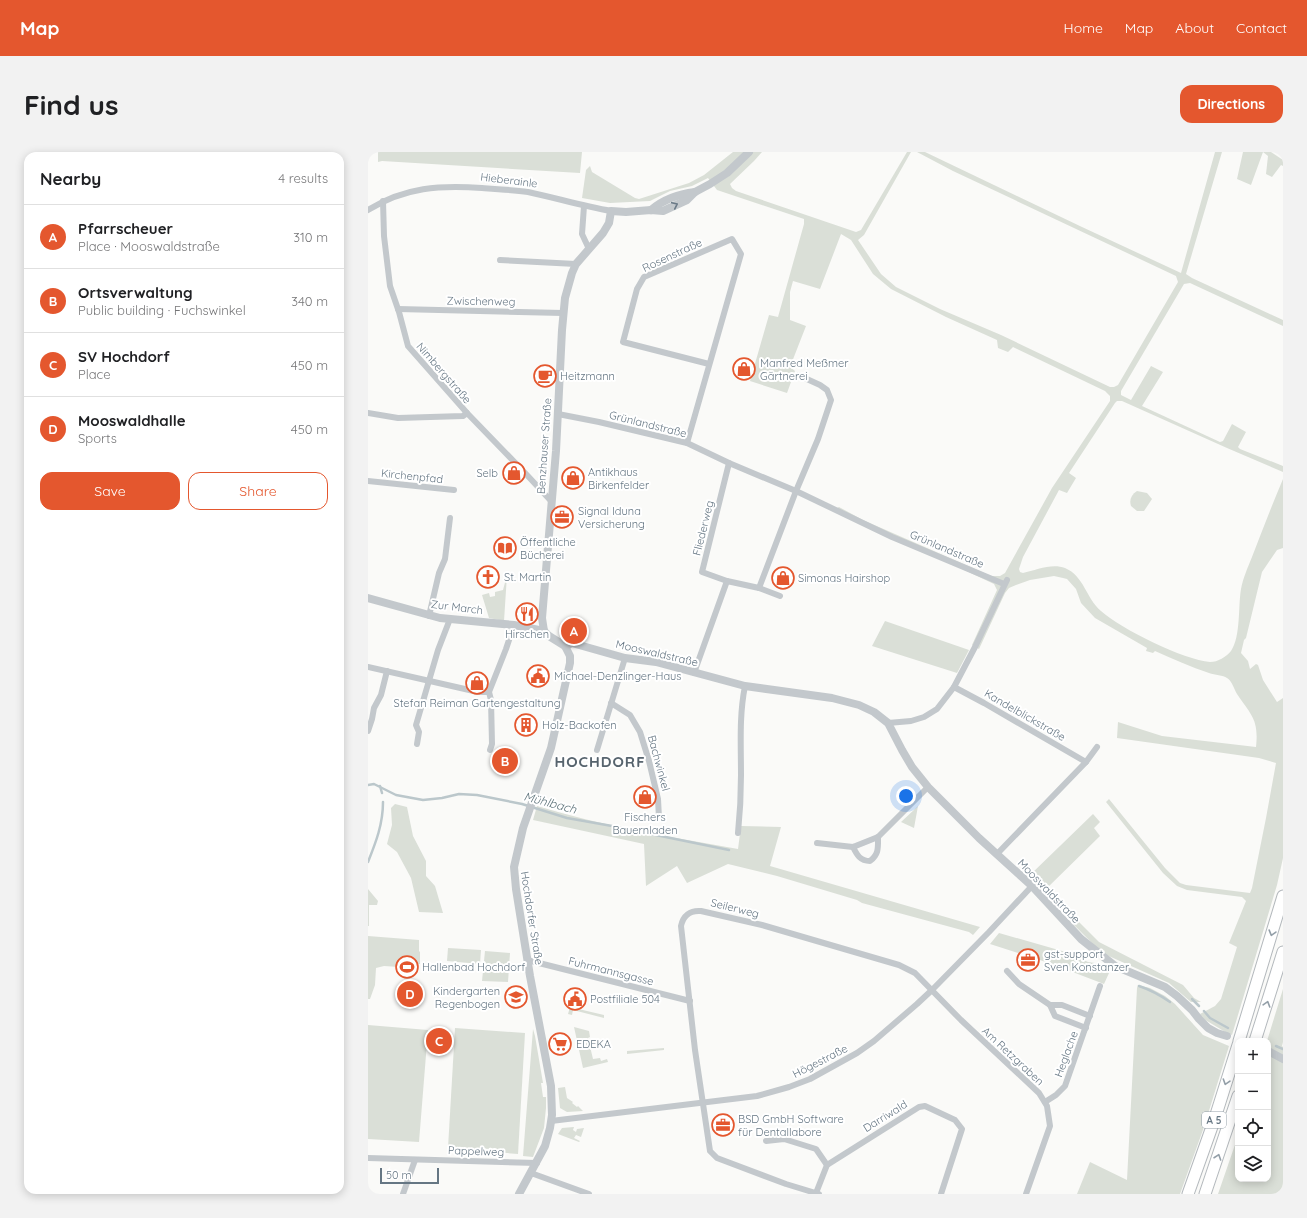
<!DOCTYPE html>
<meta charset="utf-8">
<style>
:root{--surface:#fff;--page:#f2f2f2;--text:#202124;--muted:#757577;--line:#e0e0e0;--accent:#e4572e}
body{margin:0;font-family:Quicksand,sans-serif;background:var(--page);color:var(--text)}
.controls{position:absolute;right:12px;bottom:12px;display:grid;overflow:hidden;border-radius:8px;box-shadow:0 2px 10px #0003}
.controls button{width:36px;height:36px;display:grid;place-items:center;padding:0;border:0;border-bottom:1px solid var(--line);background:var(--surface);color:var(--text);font:20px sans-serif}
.scale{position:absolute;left:12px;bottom:10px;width:59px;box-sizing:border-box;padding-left:4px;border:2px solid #657683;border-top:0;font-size:11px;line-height:14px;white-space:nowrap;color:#657683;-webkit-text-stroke:3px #fff;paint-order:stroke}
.you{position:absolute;left:538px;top:644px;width:14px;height:14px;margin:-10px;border:3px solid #fff;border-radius:50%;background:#1a73e8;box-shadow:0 0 0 6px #1a73e833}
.badge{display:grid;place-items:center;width:26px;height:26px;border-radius:50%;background:var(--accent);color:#fff;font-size:13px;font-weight:700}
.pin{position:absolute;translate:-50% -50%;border:2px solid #fff;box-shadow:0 1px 4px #0006}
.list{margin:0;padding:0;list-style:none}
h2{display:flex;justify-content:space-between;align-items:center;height:52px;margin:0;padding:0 16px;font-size:17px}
h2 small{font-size:13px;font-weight:400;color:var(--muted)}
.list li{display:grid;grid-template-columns:26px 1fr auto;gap:12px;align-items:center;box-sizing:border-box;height:64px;padding:0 16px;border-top:1px solid var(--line)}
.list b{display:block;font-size:15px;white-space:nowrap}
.list p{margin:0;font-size:13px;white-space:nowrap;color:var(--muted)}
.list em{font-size:13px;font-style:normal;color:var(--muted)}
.actions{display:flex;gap:8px;padding:12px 16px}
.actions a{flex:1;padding:9px 0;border:1px solid var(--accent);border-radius:12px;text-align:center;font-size:14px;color:var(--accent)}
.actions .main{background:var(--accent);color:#fff}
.icon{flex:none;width:22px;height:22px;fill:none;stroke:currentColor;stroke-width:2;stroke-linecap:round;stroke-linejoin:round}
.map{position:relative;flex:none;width:915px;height:1042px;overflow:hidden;border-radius:12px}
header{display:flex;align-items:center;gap:24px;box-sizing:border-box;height:56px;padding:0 20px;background:var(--accent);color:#fff}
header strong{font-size:19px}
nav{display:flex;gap:22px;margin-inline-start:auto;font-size:14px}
.intro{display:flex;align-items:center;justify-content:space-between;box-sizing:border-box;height:96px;padding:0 24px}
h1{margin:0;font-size:28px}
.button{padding:10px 18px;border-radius:12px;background:var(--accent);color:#fff;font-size:14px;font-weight:700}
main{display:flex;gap:24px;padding:0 24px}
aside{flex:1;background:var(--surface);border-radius:12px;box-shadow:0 2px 10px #0003}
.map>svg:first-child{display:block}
.green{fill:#dadfd7}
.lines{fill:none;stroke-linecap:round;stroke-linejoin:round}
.stream{stroke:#bbc7cb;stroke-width:2.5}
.motorway-casing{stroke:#b4b9bd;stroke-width:13}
.minor{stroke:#c3c8cc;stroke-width:6}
.tertiary{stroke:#c3c8cc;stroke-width:8}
.motorway{stroke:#fff;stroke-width:11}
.oneway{stroke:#6a7a87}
.oneway2{stroke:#939fa8}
.labels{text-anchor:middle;stroke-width:4;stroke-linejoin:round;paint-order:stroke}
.shield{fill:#fff;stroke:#939fa8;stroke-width:1}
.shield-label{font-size:10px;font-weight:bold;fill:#657683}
.street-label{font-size:11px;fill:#657683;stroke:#fff}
.poi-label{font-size:11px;fill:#657683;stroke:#fff;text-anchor:start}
.water-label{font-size:12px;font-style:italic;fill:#60757c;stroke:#fff}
.district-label{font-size:15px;font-weight:bold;letter-spacing:1px;fill:#57646e;stroke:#fff}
</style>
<header>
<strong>Map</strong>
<nav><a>Home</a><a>Map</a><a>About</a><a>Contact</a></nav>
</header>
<div class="intro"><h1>Find us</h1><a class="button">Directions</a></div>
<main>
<aside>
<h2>Nearby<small>4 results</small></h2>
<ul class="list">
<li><span class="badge">A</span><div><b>Pfarrscheuer</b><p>Place · Mooswaldstraße</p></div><em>310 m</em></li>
<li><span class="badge">B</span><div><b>Ortsverwaltung</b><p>Public building · Fuchswinkel</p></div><em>340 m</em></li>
<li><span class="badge">C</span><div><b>SV Hochdorf</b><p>Place</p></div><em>450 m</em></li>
<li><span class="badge">D</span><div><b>Mooswaldhalle</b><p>Sports</p></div><em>450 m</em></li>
</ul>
<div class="actions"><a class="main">Save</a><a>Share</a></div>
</aside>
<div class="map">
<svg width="915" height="1042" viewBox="0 0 915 1042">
<rect width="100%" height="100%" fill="#fafaf8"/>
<g class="green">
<polygon points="10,0 214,0 212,21 14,9 10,10"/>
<path d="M 365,0 L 394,0 L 386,9 L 362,32 L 364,36 L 368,39 L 488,80 L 493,78 L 539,0 L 543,0 L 496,83 L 490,88 L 513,122 L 528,135 L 572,157 L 633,183 L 742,235 L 746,235 L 750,233 L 810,130 L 808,124 L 585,19 L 549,0 L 557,0 L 714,75 L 813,121 L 847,0 L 854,0 L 818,122 L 824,126 L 915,168 L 915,174 L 822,131 L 816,132 L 753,239 L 753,243 L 763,248 L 783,214 L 795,220 L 774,254 L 852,290 L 855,289 L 864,272 L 878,280 L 870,295 L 872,297 L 915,314 L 915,320 L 859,296 L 754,249 L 749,249 L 747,251 L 701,321 L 708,326 L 699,341 L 691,338 L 655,405 L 651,417 L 652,420 L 655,421 C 668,418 684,411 697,416 C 716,424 718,446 733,459 C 753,477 816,508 842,510 C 850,510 858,505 863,499 C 873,484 870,454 873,437 C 875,426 880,415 884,405 C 894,379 904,353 915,327 L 915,396 L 909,398 L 894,420 L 878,486 L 876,488 L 873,501 L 880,509 L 882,517 L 888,512 L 890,513 L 895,528 L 909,550 L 915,546 L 915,706 L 909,733 L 864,883 L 859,881 L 834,866 L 832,862 L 847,854 L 853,847 L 869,795 L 861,791 L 878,749 L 874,745 L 819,738 L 809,734 L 795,721 L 738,650 L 741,647 L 797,716 L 812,731 L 818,733 L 882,741 L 884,736 L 898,666 L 908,611 L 891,606 L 749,586 L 750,570 L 794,584 L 888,595 C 891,567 883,563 869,542 C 866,537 864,529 859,526 C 855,523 847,523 841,521 C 823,515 805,507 787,499 L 785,501 L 778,499 L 779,496 L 727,466 L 713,451 L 708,437 L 699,427 L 695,426 L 686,424 L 662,428 L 648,433 L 641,436 L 637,441 L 611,497 L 604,493 L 629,438 L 626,432 L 467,357 L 471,355 L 495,368 L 623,424 L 632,424 L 637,421 L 684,336 L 742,249 L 742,244 L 737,239 L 645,195 L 640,200 L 630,196 L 629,188 L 578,165 L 523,137 L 505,122 L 483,88 L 473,82 L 452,137 L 425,129 L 422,140 L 422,168 L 438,174 L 422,215 L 427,219 L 419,241 L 382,229 L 401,163 L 410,165 L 436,72 L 436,67 L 349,38 L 340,26 L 324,34 L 302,39 L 282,49 L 242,51 L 214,46 L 218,18 L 222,14 L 224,20 L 267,46 L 271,47 L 321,31 L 336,23 Z"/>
<polygon points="875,0 903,0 915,8 915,14 913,13 904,25 898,22 900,4 895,0 883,33 869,27"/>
<path d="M 769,339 L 779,341 L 784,347 L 776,359 L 769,359 L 763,354 C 761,348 763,343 769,339 Z"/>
<polygon points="139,423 136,469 121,466 114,443 121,441 122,445 127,444 127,440 135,438"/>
<polygon points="517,469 601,498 589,521 504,494"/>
<polygon points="27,652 39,655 45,684 58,709 58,724 67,734 75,761 51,760 43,726 29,700 19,692 24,673 23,656"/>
<path d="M 169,654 C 234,674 303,685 370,697 L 373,674 L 413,675 L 402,714 L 612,775 L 605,783 L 601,780 L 494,751 L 489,748 L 409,724 L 360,712 L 319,731 L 309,714 L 278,734 L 276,692 L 165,668 Z"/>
<polygon points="550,654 546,676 533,670 548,656"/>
<polygon points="725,662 732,670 726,676 732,684 676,739 661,724"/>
<polygon points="0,737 10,749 9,753 1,753 1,774 0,774"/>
<polygon points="708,767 731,790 815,833 826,846 833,850 823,850 801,831 734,801 702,769"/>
<polygon points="631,781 701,801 720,810 734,812 741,821 736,832 681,811 622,792"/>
<polygon points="0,784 51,788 51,799 52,800 52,812 46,812 46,816 16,814 8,816 7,833 2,847 0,847"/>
<polygon points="80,796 113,798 112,812 79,809"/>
<polygon points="117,799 142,801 140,830 114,829"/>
<polygon points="770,833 782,836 797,844 807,852 835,883 861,894 836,975 812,1042 709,1042 722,1010 759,1028 769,836"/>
<polygon points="915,837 915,890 914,894 915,895 915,1042 850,1042 870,984 870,1027 900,1027 899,889"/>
<polygon points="202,855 236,863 236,866 205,858 204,863 200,862"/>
<polygon points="0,873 60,878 51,990 0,987"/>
<polygon points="206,875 221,879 222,885 220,886 225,907 232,906 233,909 239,907 240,910 215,916"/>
<polygon points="87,876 157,881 150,1002 80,996"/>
<polygon points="165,877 167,884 175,931 173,931 175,945 178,945 178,956 176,976 165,1005 155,1004"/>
<polygon points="296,896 296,898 259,902 259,899"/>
<polygon points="197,935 199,946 205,950 204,951 209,955 210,954 215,959 199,960 192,956 190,936"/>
<polygon points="206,975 205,978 208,980 209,977 216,976 213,985 208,983 206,986 212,989 211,990 190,982 194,976"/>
</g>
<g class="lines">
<g class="stream">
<polyline points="0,633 6,632 28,643 55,648 74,646 91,642 109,643 154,652 199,666 244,674 361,698"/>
<polyline points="12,634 14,641"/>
<path d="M 0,710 C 8,690 15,672 15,650"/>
<path d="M 771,834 C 783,838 792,843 802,850"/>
<polyline points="824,847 831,854"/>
<polyline points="836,859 842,866 860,876"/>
<polyline points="908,894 915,897"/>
</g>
<g class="motorway-casing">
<g id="motorway">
<polyline points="871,889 915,744"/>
<polyline points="887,889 915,800"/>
<polyline points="820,1042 846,969 870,893"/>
<polyline points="837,1042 870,944"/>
</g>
</g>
<g class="minor">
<polyline points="15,49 16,84 22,134 31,160 40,194 99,261 158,322 184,350"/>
<polyline points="216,54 214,82 221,97"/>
<path d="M 0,58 C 37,35 72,33 114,36 C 129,37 145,38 160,40 C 188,46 215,54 243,59"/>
<polyline points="132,108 208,112"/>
<polyline points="30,157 195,161"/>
<polyline points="0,261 30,266 95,264 99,261"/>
<polyline points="190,262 231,270 319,291 361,311 428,339 524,385 636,432"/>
<polyline points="319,291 373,102 364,87 276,125 269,137 255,190 341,212"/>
<polyline points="0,329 86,338"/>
<polyline points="359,429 334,420 361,311"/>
<polyline points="391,436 428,339 450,287 463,248 459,238 452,233 430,223"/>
<polyline points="61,464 71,421 77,407 82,366"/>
<polyline points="0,515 110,540 121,540"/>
<polyline points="326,521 359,429 391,436 412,444"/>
<polyline points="586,535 616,551 718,610"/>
<polyline points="243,551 262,563 272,580 281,609 290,647 291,666"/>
<polyline points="520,571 543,569 556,565 569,557 586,535 607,495 639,428"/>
<polyline points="0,579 4,567 6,556 13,543 19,519"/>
<polyline points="49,592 51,580 48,573 70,498 82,467"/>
<polyline points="122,598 124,592 123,548 121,540 138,497 146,473"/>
<polyline points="229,598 257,506"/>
<path d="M 370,681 C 372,662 373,642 373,623 C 373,593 371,564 377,534"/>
<polyline points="449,691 485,695 510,685 560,635"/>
<path d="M 485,695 C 489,703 492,709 502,709 C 511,702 510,696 510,685"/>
<polyline points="629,702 718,610 729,595"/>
<polyline points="159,808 322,849"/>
<polyline points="639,819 651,832 682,853 694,853 722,864"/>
<polyline points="682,853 687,864 718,876"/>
<polyline points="677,950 688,943 697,934 732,834"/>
<polyline points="183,969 389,944 421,935 442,927 489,901 506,889 549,852 564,838 621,780 664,734"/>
<polyline points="398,989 416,987 448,997 459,1013"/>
<polyline points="0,1006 169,1011"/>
<polyline points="163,1021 221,1042"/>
<polyline points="448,1041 459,1013 551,955 557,954 587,968 594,977 573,1042"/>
<polyline points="35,1042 47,1008"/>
<path d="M 451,1042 L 418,1032 L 349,1006 L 342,999 L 327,898 L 313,774 C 315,764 322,758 333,759 L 394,773 L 531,813 L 547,821 L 593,868 L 671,941 L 679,954 L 682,974 L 658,1042"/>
</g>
<g class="tertiary">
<path d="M 283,58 C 296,47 310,42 327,40"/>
<polyline points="0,446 72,466 146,473 176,479"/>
<polyline points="197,494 204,491 257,506 288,510 377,534 464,546 491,553 506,560 520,571 534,598 544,615 560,635 611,686 664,734 713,787 747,814 797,835 809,844 824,858 831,867 840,876 849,881 859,884"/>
<polyline points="900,899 915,907"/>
<polyline points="151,1042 177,994 182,976 184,963 183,934 162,824 148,737 146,715 155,676 183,596 202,511 202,504 197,494 181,484 176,479 174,466 188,299 194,178 197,146 204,121 208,112 235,81 241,71 243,59 258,60 283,58 295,59 319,48 327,40 342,32 359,21 381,0"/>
</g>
<use href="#motorway" class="motorway"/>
</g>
<defs><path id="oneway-chevron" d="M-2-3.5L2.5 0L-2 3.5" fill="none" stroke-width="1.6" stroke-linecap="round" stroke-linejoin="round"/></defs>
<use class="oneway" href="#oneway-chevron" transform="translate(307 53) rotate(-25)"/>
<g class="oneway2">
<use href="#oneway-chevron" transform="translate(904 781) rotate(106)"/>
<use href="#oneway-chevron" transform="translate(899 852) rotate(-73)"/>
<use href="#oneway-chevron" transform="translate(858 930) rotate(108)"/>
<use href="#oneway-chevron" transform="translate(850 1005) rotate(-71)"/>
</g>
<defs>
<g id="shop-ring" transform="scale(1.15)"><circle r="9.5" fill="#fff" stroke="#e4572e" stroke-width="1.5"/><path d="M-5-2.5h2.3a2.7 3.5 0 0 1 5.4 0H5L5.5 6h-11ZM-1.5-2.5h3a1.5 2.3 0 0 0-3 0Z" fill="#e4572e"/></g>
<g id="cafe-ring" transform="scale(1.15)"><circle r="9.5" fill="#fff" stroke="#e4572e" stroke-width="1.5"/><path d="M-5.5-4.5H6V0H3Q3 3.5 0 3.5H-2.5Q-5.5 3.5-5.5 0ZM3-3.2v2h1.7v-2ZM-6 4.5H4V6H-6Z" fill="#e4572e"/></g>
<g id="office-ring" transform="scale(1.15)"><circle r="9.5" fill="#fff" stroke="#e4572e" stroke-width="1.5"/><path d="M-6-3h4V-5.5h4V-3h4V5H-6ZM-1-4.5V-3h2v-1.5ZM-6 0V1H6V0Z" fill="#e4572e"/></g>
<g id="library-ring" transform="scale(1.15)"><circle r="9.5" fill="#fff" stroke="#e4572e" stroke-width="1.5"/><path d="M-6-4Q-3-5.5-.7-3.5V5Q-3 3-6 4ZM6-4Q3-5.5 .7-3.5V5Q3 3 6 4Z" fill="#e4572e"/></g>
<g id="church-ring" transform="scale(1.15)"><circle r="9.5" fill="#fff" stroke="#e4572e" stroke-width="1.5"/><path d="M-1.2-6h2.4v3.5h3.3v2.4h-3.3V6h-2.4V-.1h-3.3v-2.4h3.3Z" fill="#e4572e"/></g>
<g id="restaurant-ring" transform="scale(1.15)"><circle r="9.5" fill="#fff" stroke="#e4572e" stroke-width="1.5"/><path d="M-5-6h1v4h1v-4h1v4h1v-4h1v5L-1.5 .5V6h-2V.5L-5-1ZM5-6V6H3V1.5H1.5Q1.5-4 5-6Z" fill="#e4572e"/></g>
<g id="civic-ring" transform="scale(1.15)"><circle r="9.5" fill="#fff" stroke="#e4572e" stroke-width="1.5"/><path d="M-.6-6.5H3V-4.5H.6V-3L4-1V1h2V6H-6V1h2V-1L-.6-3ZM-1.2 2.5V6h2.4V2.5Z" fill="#e4572e"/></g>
<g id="building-ring" transform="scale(1.15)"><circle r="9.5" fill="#fff" stroke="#e4572e" stroke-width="1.5"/><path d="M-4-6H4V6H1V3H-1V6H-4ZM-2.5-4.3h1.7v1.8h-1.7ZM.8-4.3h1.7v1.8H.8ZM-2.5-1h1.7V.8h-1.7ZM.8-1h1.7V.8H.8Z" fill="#e4572e"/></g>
<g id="stadium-ring" transform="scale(1.15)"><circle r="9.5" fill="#fff" stroke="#e4572e" stroke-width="1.5"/><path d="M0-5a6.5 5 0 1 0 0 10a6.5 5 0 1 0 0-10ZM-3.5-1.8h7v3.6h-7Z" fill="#e4572e"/></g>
<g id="school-ring" transform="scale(1.15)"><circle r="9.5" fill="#fff" stroke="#e4572e" stroke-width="1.5"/><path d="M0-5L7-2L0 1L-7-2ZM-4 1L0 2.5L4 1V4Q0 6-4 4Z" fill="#e4572e"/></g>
<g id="supermarket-ring" transform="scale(1.15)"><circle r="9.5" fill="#fff" stroke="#e4572e" stroke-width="1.5"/><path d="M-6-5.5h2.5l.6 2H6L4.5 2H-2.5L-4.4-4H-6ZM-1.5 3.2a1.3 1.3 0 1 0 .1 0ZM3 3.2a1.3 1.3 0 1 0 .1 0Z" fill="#e4572e"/></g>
</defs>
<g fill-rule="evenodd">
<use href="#shop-ring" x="376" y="217"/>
<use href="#cafe-ring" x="177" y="224"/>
<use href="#shop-ring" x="146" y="321"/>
<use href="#shop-ring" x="205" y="326"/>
<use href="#office-ring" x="194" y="365"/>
<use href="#library-ring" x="137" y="396"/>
<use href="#church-ring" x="120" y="425"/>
<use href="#shop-ring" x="415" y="426"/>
<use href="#restaurant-ring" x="159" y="462"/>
<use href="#civic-ring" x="170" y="524"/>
<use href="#shop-ring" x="109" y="531"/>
<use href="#building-ring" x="158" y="573"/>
<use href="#shop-ring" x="277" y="645"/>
<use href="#office-ring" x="660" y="808"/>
<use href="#stadium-ring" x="39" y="815"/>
<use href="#school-ring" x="148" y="845"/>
<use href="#civic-ring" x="207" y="847"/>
<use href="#supermarket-ring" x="192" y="892"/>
<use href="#office-ring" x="355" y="973"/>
</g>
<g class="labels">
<rect class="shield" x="834" y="960" width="24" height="16" rx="3"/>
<g class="shield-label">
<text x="846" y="972">A 5</text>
</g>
<g class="street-label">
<text transform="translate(141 28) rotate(7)" y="4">Hieberainle</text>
<text transform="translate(304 103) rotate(-25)" y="4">Rosenstraße</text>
<text transform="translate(113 149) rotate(1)" y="4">Zwischenweg</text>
<text transform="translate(76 221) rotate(49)" y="4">Nimbergstraße</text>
<text transform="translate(280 272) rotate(14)" y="4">Grünlandstraße</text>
<text transform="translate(176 294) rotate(-86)" y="4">Benzhauser Straße</text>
<text transform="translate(44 324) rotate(6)" y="4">Kirchenpfad</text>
<text transform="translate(335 376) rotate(-76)" y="4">Fliederweg</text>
<text transform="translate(579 397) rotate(23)" y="4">Grünlandstraße</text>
<text transform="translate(89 455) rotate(7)" y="4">Zur March</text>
<text transform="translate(289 501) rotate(13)" y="4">Mooswaldstraße</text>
<text transform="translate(657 563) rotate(30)" y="4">Kandelblickstraße</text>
<text transform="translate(291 611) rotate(75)" y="4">Bachwinkel</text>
<text transform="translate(681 739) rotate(46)" y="4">Mooswaldstraße</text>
<text transform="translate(367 756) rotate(14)" y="4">Seilerweg</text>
<text transform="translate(164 766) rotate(81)" y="4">Hochdorfer Straße</text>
<text transform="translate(243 819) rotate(14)" y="4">Fuhrmannsgasse</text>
<text transform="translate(698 902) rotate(-70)" y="4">Heglache</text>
<text transform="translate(645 904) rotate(43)" y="4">Am Retzgraben</text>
<text transform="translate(452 909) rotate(-27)" y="4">Högestraße</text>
<text transform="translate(517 964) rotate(-32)" y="4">Darriwald</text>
<text transform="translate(108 999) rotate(2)" y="4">Pappelweg</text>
</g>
<g class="poi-label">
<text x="392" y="215">Manfred Meßmer<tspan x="392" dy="13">Gärtnerei</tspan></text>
<text x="192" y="228">Heitzmann</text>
<text x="220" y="324">Antikhaus<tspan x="220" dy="13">Birkenfelder</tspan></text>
<text x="130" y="325" text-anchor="end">Selb</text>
<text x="210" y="363">Signal Iduna<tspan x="210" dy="13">Versicherung</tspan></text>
<text x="152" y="394">Öffentliche<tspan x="152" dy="13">Bücherei</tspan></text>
<text x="136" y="429">St. Martin</text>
<text x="430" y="430">Simonas Hairshop</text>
<text x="159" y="486" text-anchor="middle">Hirschen</text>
<text x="186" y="528">Michael-Denzlinger-Haus</text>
<text x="109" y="555" text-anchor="middle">Stefan Reiman Gartengestaltung</text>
<text x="174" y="577">Holz-Backofen</text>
<text x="277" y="669" text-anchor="middle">Fischers<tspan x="277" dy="13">Bauernladen</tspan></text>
<text x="676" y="806">gst-support<tspan x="676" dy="13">Sven Konstanzer</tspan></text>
<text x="54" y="819">Hallenbad Hochdorf</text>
<text x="132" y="843" text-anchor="end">Kindergarten<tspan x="132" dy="13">Regenbogen</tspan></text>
<text x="222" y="851">Postfiliale 504</text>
<text x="208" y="896">EDEKA</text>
<text x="370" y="971">BSD GmbH Software<tspan x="370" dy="13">für Dentallabore</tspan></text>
</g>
<g class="water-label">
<text transform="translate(182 651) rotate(15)" y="4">Mühlbach</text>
</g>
<g class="district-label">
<text x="232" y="615">HOCHDORF</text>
</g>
</g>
</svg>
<div class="controls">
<button>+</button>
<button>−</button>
<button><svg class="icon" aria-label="locate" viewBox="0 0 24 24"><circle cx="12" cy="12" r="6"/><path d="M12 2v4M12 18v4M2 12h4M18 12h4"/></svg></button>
<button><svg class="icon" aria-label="layers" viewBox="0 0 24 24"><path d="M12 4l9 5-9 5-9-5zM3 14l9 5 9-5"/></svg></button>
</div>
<div class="scale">50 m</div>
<div class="you"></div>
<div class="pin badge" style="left:206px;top:479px">A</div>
<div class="pin badge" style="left:137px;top:609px">B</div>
<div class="pin badge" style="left:71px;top:889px">C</div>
<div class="pin badge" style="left:42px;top:842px">D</div>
</div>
</main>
